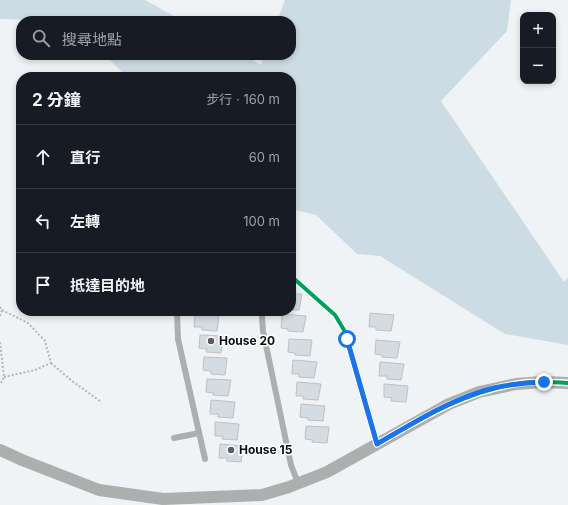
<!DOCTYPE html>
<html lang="zh-TW">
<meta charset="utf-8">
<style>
:root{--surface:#171b24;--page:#20242c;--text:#f1f3f6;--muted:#9ea1a6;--line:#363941}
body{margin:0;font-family:Inter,"Noto Sans TC",sans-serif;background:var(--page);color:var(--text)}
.controls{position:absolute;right:12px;top:12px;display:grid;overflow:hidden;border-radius:8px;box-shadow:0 2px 6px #0003}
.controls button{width:36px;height:36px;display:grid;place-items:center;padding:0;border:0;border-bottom:1px solid var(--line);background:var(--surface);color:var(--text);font:20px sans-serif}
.stop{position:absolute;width:12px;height:12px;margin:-9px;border:3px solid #1a73e8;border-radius:50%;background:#fff}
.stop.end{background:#1a73e8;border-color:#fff;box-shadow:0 1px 4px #0008}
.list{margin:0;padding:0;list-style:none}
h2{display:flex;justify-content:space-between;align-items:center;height:52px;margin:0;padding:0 16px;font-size:17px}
h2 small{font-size:13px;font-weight:400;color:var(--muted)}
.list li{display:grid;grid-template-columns:26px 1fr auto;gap:12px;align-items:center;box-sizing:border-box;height:64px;padding:0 16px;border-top:1px solid var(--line)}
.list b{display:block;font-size:15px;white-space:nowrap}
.list em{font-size:13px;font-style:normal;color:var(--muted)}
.icon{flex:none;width:22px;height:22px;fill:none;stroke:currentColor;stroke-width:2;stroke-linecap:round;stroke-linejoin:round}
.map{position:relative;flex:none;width:568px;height:505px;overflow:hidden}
.search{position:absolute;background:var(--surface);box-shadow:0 2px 6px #0003;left:16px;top:16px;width:280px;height:44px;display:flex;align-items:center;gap:10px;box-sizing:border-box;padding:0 14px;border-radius:16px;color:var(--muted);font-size:15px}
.panel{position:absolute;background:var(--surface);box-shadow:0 2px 6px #0003;left:16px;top:72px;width:280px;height:244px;border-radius:16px}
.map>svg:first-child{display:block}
.green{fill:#cddce4}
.building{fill:#d4dce1;stroke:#bec0c2}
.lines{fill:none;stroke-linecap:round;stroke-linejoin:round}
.path{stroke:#b4b6b6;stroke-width:2;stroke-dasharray:2 2;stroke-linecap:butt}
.lane{stroke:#adaeae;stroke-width:6}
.street{stroke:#adaeae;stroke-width:12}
.bus-1-casing{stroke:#fff;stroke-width:7}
.bus-1{stroke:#00a15c;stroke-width:4}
.route{stroke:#1a73e8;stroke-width:5}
.poi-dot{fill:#5b5d5e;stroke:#fff;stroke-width:1.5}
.labels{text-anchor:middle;stroke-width:3;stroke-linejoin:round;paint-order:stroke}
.poi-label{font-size:12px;font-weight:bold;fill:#0b0c0d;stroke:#fff;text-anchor:start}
</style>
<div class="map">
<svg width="568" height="505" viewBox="0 0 568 505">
<rect width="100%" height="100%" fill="#f0f3f5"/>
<g class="green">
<polygon points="0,0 145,0 183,21 62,21 0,19"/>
<polygon points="285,0 511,0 507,31 441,101 564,282 568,277 568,345 505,334 380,256 357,254 316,215 291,209 291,77 127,77 105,55 244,55 261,65 265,55 291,55 291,21 277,21"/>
</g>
<g class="building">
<polygon points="291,294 302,294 299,310 291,310"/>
<polygon points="195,313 219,315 217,331 202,330 202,327 194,327"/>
<polygon points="370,313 394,315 391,331 376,330 376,327 369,327"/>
<polygon points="282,314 306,316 303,332 288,331 288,329 281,328"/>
<polygon points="200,335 223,336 221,353 206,352 207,349 199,348"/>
<polygon points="289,339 312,340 310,356 295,355 295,353 288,352"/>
<polygon points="376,340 400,342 397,358 382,357 382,355 375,354"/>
<polygon points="204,357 227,358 225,375 211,374 211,371 203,370"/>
<polygon points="293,360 317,362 314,378 299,377 299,374 292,374"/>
<polygon points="380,362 404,364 401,380 387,379 387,376 379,376"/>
<polygon points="207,379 231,380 228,396 213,395 214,393 206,392"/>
<polygon points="297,382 321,384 318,400 303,399 303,396 296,396"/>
<polygon points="384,384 408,386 406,402 391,401 392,398 384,397"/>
<polygon points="211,400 235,402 233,418 218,417 218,414 210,414"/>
<polygon points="301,404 325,406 323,421 308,420 308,418 300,417"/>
<polygon points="215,422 239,424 237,440 222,439 223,436 215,436"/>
<polygon points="306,426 329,427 327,443 312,442 313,440 305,439"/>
<polygon points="220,444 243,446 241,462 227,461 227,458 219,458"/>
</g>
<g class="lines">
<g class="path">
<polyline points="0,307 2,310 0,316"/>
<polyline points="2,310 28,323 45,341 51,363 35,370 4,377"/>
<polyline points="0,342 4,377 0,385"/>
<polyline points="51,363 72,381 100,401"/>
</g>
<g class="lane">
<polyline points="291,276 335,315 344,330 377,444"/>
<polyline points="177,311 178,339 205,459"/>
<polyline points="263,311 262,317 263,331 291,465 298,483"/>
<polyline points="174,438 199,433"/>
</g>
<polyline class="street" points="0,450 22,460 99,490 163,499 262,495 289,487 327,472 449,404 479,392 516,384 543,382 568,383"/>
<g class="bus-1-casing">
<g id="bus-1">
<polyline points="291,276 335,315 344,330 377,444"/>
<path d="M 377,444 C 423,417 468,390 522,383 C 537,381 553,382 568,383"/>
</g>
</g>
<use href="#bus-1" class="bus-1"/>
</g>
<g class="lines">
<path class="route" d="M 347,339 L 377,444 C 410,425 443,404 479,392 C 500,385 522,383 544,382"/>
</g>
<g class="poi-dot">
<circle cx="211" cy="341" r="4"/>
<circle cx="231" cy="450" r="4"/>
</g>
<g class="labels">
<g class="poi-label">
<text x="219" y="345">House 20</text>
<text x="239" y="454">House 15</text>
</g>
</g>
</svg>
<div class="controls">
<button>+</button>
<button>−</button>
</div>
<div class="stop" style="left:347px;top:339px"></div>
<div class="stop end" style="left:544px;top:382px"></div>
<div class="search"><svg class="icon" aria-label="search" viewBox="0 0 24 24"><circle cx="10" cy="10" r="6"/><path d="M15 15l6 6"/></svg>搜尋地點</div>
<section class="panel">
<h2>2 分鐘<small>步行 · 160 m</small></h2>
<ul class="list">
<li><svg class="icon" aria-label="ahead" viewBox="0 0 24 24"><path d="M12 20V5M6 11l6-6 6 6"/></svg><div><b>直行</b></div><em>60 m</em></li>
<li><svg class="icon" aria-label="left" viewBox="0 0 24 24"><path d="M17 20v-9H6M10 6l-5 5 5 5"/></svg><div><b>左轉</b></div><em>100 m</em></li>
<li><svg class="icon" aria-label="arrive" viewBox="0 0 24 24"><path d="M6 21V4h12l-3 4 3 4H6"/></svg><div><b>抵達目的地</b></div></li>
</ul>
</section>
</div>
